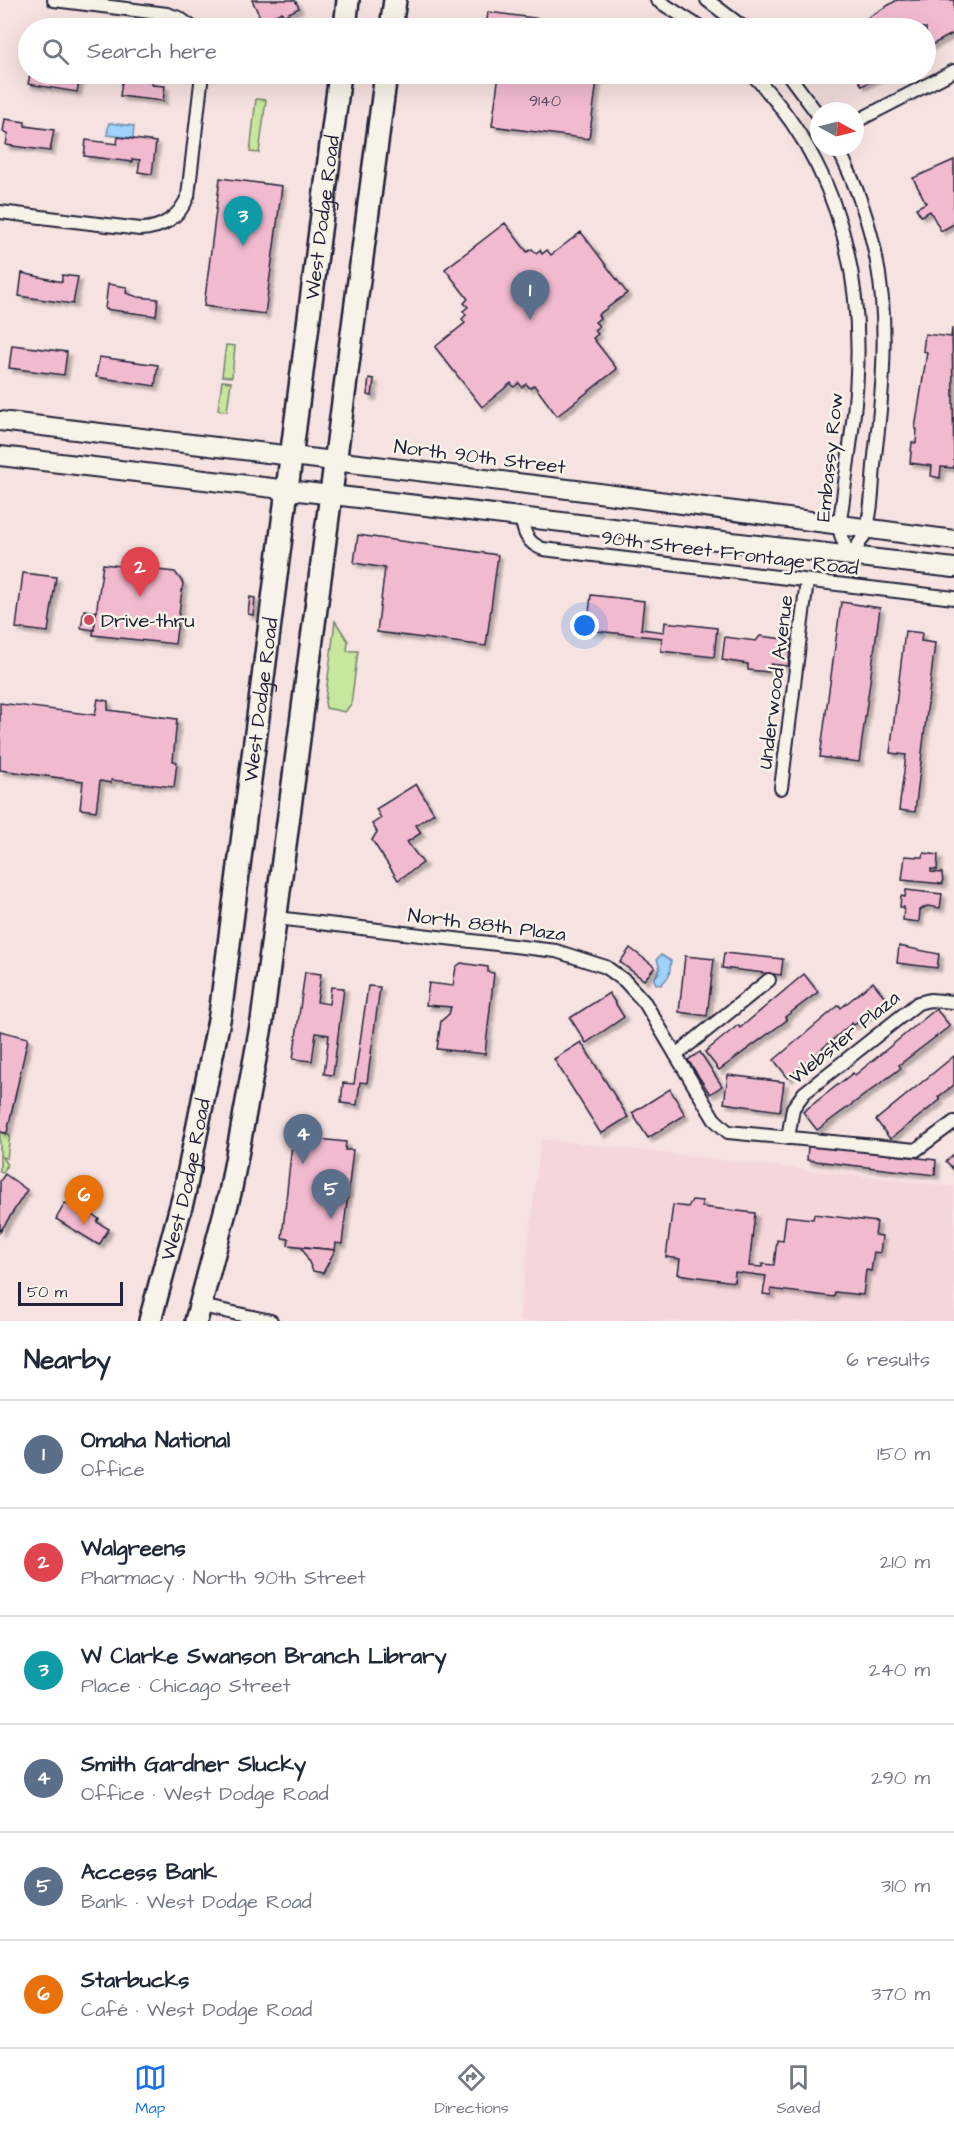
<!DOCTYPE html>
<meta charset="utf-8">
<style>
:root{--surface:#fff;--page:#f6f6f7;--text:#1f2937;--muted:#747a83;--line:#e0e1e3;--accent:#1a73e8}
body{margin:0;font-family:"Architects Daughter",sans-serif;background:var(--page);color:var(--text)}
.compass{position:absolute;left:810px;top:102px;width:54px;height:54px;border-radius:50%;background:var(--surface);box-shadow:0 6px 24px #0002;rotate:97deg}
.scale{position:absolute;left:18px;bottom:15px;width:105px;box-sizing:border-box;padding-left:6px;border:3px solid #22223b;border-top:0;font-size:16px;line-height:21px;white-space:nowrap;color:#22223b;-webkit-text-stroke:4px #f7f3e8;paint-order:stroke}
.you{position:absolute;left:585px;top:626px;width:21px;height:21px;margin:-15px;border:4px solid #fff;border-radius:50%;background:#1a73e8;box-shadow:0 0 0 9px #1a73e833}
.badge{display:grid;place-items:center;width:39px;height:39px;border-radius:50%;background:var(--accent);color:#fff;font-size:20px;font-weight:700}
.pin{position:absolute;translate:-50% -50px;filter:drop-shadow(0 2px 3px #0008)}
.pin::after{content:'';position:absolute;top:32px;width:21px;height:18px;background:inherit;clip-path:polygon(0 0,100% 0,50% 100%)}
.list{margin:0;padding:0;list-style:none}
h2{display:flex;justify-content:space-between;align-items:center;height:78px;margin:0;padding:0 24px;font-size:26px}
h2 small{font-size:20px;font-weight:400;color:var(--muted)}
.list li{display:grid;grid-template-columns:39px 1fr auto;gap:18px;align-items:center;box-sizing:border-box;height:108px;padding:0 24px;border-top:2px solid var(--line)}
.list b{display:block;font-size:22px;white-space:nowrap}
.list p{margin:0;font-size:20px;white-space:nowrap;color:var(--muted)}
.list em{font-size:20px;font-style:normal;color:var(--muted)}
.icon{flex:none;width:33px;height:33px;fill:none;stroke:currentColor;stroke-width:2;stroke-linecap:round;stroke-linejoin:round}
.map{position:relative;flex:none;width:954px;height:1321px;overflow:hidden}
.search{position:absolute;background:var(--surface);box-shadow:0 6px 24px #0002;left:18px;right:18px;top:18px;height:66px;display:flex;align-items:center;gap:15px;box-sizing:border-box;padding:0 21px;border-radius:33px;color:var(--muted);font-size:22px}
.sheet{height:726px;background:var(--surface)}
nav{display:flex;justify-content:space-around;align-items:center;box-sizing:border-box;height:84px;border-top:2px solid var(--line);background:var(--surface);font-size:16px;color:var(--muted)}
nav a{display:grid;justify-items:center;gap:3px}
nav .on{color:var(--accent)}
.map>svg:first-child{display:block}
.built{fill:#f5d6db}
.green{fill:#c7e69e;stroke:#74846c;stroke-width:1.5}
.water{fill:#a0d2fd;stroke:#6e8caf;stroke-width:1.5}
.building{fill:#f2bacf;stroke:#22223b;stroke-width:1.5;filter:url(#shadow)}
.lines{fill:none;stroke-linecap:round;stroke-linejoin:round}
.street-casing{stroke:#22223b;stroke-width:16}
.primary-casing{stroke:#22223b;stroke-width:22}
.highway-casing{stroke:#22223b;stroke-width:26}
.street{stroke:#f7f3e8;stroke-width:12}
.primary{stroke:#f7f3e8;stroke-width:18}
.highway{stroke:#f7f3e8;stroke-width:21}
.poi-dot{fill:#d1495b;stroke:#f7f3e8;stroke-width:2}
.labels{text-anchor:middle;stroke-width:5;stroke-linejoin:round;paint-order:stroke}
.number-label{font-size:16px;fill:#564860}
.street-label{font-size:20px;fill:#22223b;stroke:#f7f3e8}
.poi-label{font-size:20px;fill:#22223b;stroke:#f7f3e8;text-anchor:start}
</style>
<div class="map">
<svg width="954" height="1321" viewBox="0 0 954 1321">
<defs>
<filter id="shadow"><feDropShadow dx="4" dy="4" stdDeviation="1.5" flood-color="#0004"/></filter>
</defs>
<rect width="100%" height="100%" fill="#f6e2e0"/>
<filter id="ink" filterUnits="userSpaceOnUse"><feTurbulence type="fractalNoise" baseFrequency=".0167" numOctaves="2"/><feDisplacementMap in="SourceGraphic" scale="12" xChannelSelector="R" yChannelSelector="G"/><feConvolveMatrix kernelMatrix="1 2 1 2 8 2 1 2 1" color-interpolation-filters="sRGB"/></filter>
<g filter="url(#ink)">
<polygon class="built" points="541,1139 954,1187 954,1321 519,1321"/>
<g class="green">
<polygon points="256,99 266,100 259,153 250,152"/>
<polygon points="226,345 235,346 232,377 222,376"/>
<polygon points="222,381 231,382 227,411 218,410"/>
<polygon points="335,621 348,641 347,651 358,651 351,704 345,712 326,708 325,702"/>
<polygon points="0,1132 10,1135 7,1158 2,1157 7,1165 3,1173 0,1171"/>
</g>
<g class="water">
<polygon points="109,123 134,126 133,138 107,135"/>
<polygon points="661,955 671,961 669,976 661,985 656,984 654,979 660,969 657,959"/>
</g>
<g class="building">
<polygon points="252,0 295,0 299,8 283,16 282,12 262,21"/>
<polygon points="897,0 954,0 954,33 926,48 926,28 841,28 852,23 854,26"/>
<polygon points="488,12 604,27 604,28 486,28"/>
<polygon points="30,74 80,76 77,92 28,84"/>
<polygon points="123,74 143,74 143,79 152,80 152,85 165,86 163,101 120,96"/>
<polygon points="499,74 598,74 589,139 492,126"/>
<polygon points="855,74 879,74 880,76 862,86"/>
<polygon points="5,119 25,122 25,126 54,130 50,151 6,145 8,133 3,132"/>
<polygon points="118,137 156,142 152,174 138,172 140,160 132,159 132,162 84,156 86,140 117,144"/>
<polygon points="954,160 954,224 941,231 930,211 921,216 916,208 926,203 913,178"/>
<polygon points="220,178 282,186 265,314 204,306"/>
<polygon points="505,223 527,252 532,249 536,253 540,250 542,254 547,250 551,255 581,232 627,293 598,315 600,318 595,322 599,326 594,330 598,334 593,338 617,369 557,416 534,385 530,388 526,384 522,387 519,383 514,387 511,383 482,407 435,347 465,323 462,319 466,315 463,311 468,307 464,303 468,299 445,269"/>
<polygon points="22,273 62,282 62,275 78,277 73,304 19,296"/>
<polygon points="108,284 127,287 126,293 138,297 158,299 156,316 105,309"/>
<polygon points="952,328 954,468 941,467 940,478 931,476 932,466 910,463 912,442 916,443 917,429 915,429 927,352 923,351 925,334 951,337"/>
<polygon points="12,345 67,352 64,375 9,368"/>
<polygon points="99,357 158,365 155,386 96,377"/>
<polygon points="369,378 374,379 372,396 367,395"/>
<polygon points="358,535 498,555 486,646 377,632 385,568 354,563"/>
<polygon points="103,564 175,572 183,583 175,644 93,635"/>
<polygon points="23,573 56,577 48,632 16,628"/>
<polygon points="591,595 644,601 641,629 664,632 665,622 717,628 714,657 661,651 662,638 587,630"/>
<polygon points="250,597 255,598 253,615 248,614"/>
<polygon points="841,602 880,608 859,762 820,757"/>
<polygon points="84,610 96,612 94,630 81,628"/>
<polygon points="905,631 922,633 921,641 935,643 915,812 899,810 906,755 890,753"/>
<polygon points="760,636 792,640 788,666 771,664 769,672 748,670 748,664 722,660 725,637 756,641"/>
<polygon points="98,699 108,701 108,710 177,719 173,761 177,762 174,787 111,780 111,783 100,781 96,811 80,809 83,781 0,770 0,703 95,715"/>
<polygon points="416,784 434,813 416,825 421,833 407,842 423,863 398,880 372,840 377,832 372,824 381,818 376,809"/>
<polygon points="924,853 938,855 937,870 931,869 931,872 942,873 943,884 902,880 905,856 919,857 923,857"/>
<polygon points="906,890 942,894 940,908 927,906 920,910 919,922 903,920 904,907 900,907 901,896 905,897"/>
<polygon points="899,946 939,954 937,968 897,963"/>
<polygon points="630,948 655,967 644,980 620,962"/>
<polygon points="724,953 783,959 781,975 722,968"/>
<polygon points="685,956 714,959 707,1016 679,1012"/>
<polygon points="461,963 488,967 488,972 494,973 485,1054 437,1049 441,1021 449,1014 451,1007 426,1005 429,983 453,986 456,967"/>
<polygon points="305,972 321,974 317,1002 329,1004 331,987 344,988 333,1075 324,1074 329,1035 316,1033 312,1061 293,1059"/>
<polygon points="804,974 818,992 785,1017 787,1020 719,1070 705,1052 738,1025 740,1028"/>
<polygon points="873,982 887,1000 854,1025 852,1023 788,1078 774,1060 839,1005 841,1008"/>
<polygon points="368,986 380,987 367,1083 360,1082 357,1105 341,1103 343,1083 354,1084"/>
<polygon points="609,993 624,1017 586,1043 570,1018"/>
<polygon points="936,1009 950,1026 899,1065 901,1068 817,1130 803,1112 853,1073 855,1075"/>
<polygon points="0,1031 28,1038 7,1133 0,1132"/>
<polygon points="581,1042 628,1117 601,1134 554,1059"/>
<polygon points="700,1052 722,1086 710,1094 688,1060"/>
<polygon points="954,1056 954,1085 938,1097 940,1100 890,1139 876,1120"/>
<polygon points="728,1075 784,1082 780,1111 724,1103"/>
<polygon points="670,1089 685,1115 648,1138 632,1113"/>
<polygon points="300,1137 346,1142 345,1150 353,1150 342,1244 336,1243 335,1250 288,1245 289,1239 282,1238 292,1144 299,1145"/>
<polygon points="808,1145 936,1160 935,1175 807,1160"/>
<polygon points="954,1154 954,1170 946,1161"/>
<polygon points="5,1174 27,1190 0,1232 0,1181"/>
<polygon points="692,1200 702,1201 702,1207 755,1213 749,1266 762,1267 762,1264 774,1265 777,1240 783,1241 786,1216 813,1219 814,1214 877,1222 875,1235 882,1236 880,1253 874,1252 871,1271 866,1270 863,1295 835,1292 834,1297 771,1289 771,1295 763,1294 766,1276 735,1272 734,1282 678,1274 680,1259 666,1257 673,1205 688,1207"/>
<polygon points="65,1203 90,1218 93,1215 99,1219 97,1222 109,1229 99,1245 56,1219"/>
<polygon points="302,1247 335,1250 323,1273 313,1271"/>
</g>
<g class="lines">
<g class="street-casing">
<g id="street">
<polyline points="54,0 167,14 179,18 193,28"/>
<polyline points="657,0 701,28"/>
<polyline points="707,0 744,28"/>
<path d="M 752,74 C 845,170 869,292 853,422 C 850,448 846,473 843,499 C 842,509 839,520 840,530 C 841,539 846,548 850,556"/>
<polyline points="788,74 819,116"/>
<polyline points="855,122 954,71"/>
<path d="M 837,147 C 892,253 889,341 875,456 C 872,480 873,510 865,533 C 862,541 855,549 850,556"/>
<path d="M 0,212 L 140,229 C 161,229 180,217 188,196 L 202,74"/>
<path d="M 521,517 C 524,533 527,543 543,549 L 954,598"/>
<polyline points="781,788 807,581"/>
<polyline points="277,918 556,951 606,967 625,981 645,1003 714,1119 728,1132 916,1150 954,1122"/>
<polyline points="676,1055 769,980"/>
<polyline points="788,1138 793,1108 804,1093 918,1003 930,1000 954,1002"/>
<polyline points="201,1306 271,1321"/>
</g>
</g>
<g class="primary-casing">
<g id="primary">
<polyline points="0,421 576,490 954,540"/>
<polyline points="0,456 954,568"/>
</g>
</g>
<g class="highway-casing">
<g id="highway">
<polyline points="345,28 348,0"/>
<polyline points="391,28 395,0"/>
<path id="s1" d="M 150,1321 L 184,1195 L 220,1015 L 340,74"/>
<polyline points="196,1321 230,1193 262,1021 386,74"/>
</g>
</g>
<use href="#street" class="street"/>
<use href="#primary" class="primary"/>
<use href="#highway" class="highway"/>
</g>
</g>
<circle class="poi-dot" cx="89" cy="620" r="6"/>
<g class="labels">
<g class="number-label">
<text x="545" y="106">9140</text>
</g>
<g class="street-label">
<text dy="7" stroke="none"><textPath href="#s1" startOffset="1118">West Dodge Road</textPath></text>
<text transform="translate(480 456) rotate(7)" y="7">North 90th Street</text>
<text transform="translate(829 457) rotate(-84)" y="7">Embassy Row</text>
<text transform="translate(730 552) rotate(7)" y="7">90th Street Frontage Road</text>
<text transform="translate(775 682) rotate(-83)" y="7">Underwood Avenue</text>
<text dy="7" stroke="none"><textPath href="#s1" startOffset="632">West Dodge Road</textPath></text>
<text transform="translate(487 924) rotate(7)" y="7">North 88th Plaza</text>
<text transform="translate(844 1037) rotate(-39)" y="7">Webster Plaza</text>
<text dy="7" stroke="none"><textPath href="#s1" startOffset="146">West Dodge Road</textPath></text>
</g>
<g class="poi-label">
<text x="101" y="627">Drive-thru</text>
</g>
</g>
</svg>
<svg class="compass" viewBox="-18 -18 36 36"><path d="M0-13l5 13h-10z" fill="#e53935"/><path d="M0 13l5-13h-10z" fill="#747a83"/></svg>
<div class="scale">50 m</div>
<div class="you"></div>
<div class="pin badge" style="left:530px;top:320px;background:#5c6f8a">1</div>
<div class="pin badge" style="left:140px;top:597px;background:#e0444e">2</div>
<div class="pin badge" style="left:243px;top:246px;background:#0f9aa8">3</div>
<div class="pin badge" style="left:303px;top:1164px;background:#5c6f8a">4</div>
<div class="pin badge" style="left:331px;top:1219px;background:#5c6f8a">5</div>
<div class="pin badge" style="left:84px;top:1225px;background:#e8710a">6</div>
<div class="search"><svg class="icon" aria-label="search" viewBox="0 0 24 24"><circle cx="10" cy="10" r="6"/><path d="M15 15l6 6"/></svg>Search here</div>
</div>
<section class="sheet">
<h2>Nearby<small>6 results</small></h2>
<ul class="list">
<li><span class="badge" style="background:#5c6f8a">1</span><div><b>Omaha National</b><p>Office</p></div><em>150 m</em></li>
<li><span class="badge" style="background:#e0444e">2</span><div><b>Walgreens</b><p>Pharmacy · North 90th Street</p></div><em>210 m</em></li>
<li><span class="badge" style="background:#0f9aa8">3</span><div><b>W Clarke Swanson Branch Library</b><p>Place · Chicago Street</p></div><em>240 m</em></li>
<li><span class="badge" style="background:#5c6f8a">4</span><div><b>Smith Gardner Slucky</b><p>Office · West Dodge Road</p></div><em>290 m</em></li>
<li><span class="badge" style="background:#5c6f8a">5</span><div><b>Access Bank</b><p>Bank · West Dodge Road</p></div><em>310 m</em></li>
<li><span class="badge" style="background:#e8710a">6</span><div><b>Starbucks</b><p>Café · West Dodge Road</p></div><em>370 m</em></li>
</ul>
</section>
<nav>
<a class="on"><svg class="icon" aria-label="map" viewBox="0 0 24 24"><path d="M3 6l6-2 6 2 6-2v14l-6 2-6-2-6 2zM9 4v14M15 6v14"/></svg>Map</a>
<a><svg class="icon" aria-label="directions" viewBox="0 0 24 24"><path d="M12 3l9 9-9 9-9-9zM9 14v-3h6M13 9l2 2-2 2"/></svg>Directions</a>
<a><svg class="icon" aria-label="saved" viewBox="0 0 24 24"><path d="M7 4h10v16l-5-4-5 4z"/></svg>Saved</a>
</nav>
